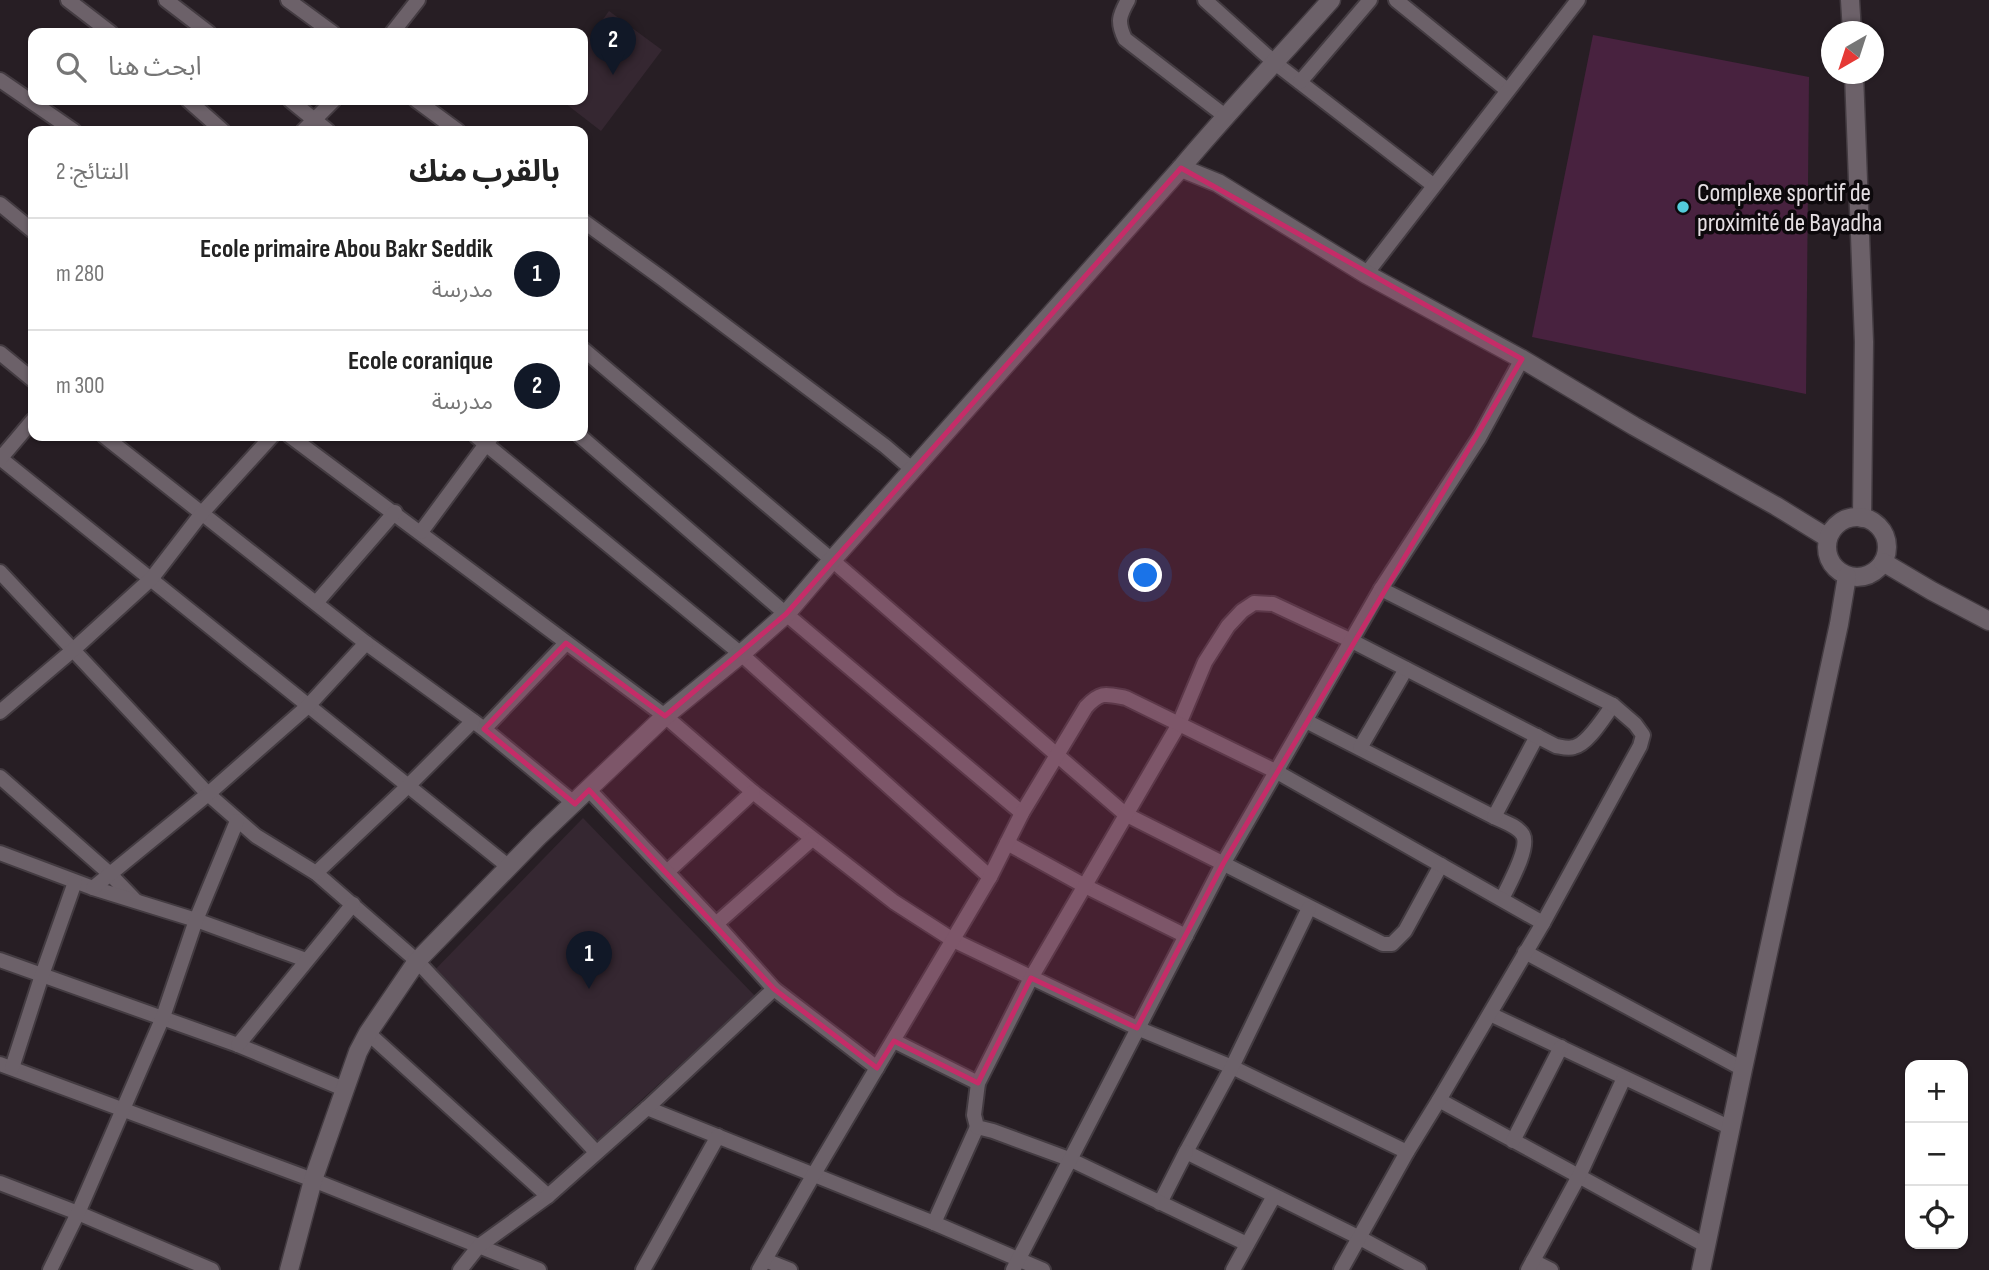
<!DOCTYPE html>
<html lang="ar">
<meta charset="utf-8">
<style>
:root{--surface:#fff;--page:#f2f2f2;--text:#222;--muted:#767676;--line:#e0e0e0;--accent:#111827}
body{margin:0;font-family:"Sofia Sans Condensed","Noto Sans Arabic",sans-serif;background:var(--page);color:var(--text);direction:rtl}
.controls{position:absolute;right:21px;bottom:21px;display:grid;overflow:hidden;border-radius:14px;box-shadow:0 2px 5px #0004}
.controls button{width:63px;height:63px;display:grid;place-items:center;padding:0;border:0;border-bottom:2px solid var(--line);background:var(--surface);color:var(--text);font:35px sans-serif}
.compass{position:absolute;left:1821px;top:21px;width:63px;height:63px;border-radius:50%;background:var(--surface);box-shadow:0 2px 5px #0004;rotate:219deg}
.you{position:absolute;left:1146px;top:576px;width:24px;height:24px;margin:-18px;border:5px solid #fff;border-radius:50%;background:#1a73e8;box-shadow:0 0 0 10px #1a73e833}
.badge{display:grid;place-items:center;width:46px;height:46px;border-radius:50%;background:var(--accent);color:#fff;font-size:23px;font-weight:700}
.pin{position:absolute;translate:-50% -58px;filter:drop-shadow(0 2px 4px #0008)}
.pin::after{content:'';position:absolute;top:37px;width:24px;height:21px;background:inherit;clip-path:polygon(0 0,100% 0,50% 100%)}
.list{margin:0;padding:0;list-style:none}
h2{display:flex;justify-content:space-between;align-items:center;height:91px;margin:0;padding:0 28px;font-size:30px}
h2 small{font-size:23px;font-weight:400;color:var(--muted)}
.list li{display:grid;grid-template-columns:46px 1fr auto;gap:21px;align-items:center;box-sizing:border-box;height:112px;padding:0 28px;border-top:2px solid var(--line)}
.list b{display:block;font-size:26px;white-space:nowrap}
.list p{margin:0;font-size:23px;white-space:nowrap;color:var(--muted)}
.list em{font-size:23px;font-style:normal;color:var(--muted)}
.icon{flex:none;width:38px;height:38px;fill:none;stroke:currentColor;stroke-width:2;stroke-linecap:round;stroke-linejoin:round}
.map{position:relative;flex:none;width:1989px;height:1270px;overflow:hidden;direction:ltr}
.search{position:absolute;background:var(--surface);box-shadow:0 2px 5px #0004;left:28px;top:28px;width:560px;height:77px;display:flex;align-items:center;gap:18px;box-sizing:border-box;padding:0 24px;border-radius:14px;color:var(--muted);font-size:26px}
.panel{position:absolute;background:var(--surface);box-shadow:0 2px 5px #0004;left:28px;top:126px;width:560px;height:315px;border-radius:14px;direction:rtl}
.map>svg:first-child{display:block}
.built{fill:#352731}
.green{fill:#48223f}
.lines{fill:none;stroke-linecap:round;stroke-linejoin:round}
.minor-casing{stroke:#433b41;stroke-width:18}
.tertiary-casing{stroke:#433b41;stroke-width:21}
.minor{stroke:#6c6169;stroke-width:14}
.tertiary{stroke:#6c6169;stroke-width:18}
.marked{fill:#c52c68;fill-opacity:0.2;stroke:#c52c68;stroke-width:5;stroke-linejoin:round}
.poi-dot{fill:#53cbdb;stroke:#0d090c;stroke-width:2.5}
.labels{text-anchor:middle;stroke-width:7;stroke-linejoin:round;paint-order:stroke}
.poi-label{font-size:26px;fill:#e4dee2;stroke:#0d090c;text-anchor:start}
</style>
<div class="map">
<svg width="1989" height="1270" viewBox="0 0 1989 1270">
<rect width="100%" height="100%" fill="#271e24"/>
<g class="built">
<polygon points="609,11 662,50 601,131 561,100 583,100 583,47"/>
<polygon points="583,818 755,996 590,1147 423,982"/>
</g>
<polygon class="green" points="1593,35 1809,77 1806,394 1532,337"/>
<g class="lines">
<g class="minor-casing">
<g id="minor">
<polyline points="68,0 111,33"/>
<polyline points="166,0 209,33"/>
<polyline points="288,0 333,33"/>
<path d="M 1128,0 C 1119,16 1117,22 1125,39 L 1225,116"/>
<polyline points="1205,0 1275,63 1433,185"/>
<polyline points="1396,0 1507,90"/>
<polyline points="392,33 418,0"/>
<polyline points="0,80 74,131"/>
<polyline points="1300,82 1370,0"/>
<polyline points="188,100 223,131"/>
<polyline points="290,100 328,131"/>
<polyline points="416,100 458,131"/>
<polyline points="303,131 334,100"/>
<polyline points="0,204 33,231"/>
<polyline points="583,221 663,279 885,446 913,470"/>
<polyline points="1366,274 1578,0"/>
<polyline points="583,349 832,560 1125,814 1383,944 1392,944 1405,931 1441,865"/>
<polyline points="0,353 33,380"/>
<polyline points="104,436 366,643 484,729 575,804"/>
<polyline points="290,436 665,716 753,792 894,902 953,940 1137,1028 1232,1067 1407,1152"/>
<polyline points="476,436 741,654 990,877"/>
<polyline points="580,436 786,614 1022,813"/>
<path d="M 0,458 C 170,593 339,731 509,867"/>
<polyline points="0,459 33,420"/>
<polyline points="421,532 492,436"/>
<polyline points="0,572 208,794 256,836 316,873 417,961 596,1152"/>
<polyline points="316,603 395,512"/>
<polyline points="0,712 73,650 152,578 202,513 272,436"/>
<path d="M 1306,721 L 1494,817 C 1502,821 1518,826 1523,835 C 1530,848 1508,886 1502,899"/>
<polyline points="484,729 566,643"/>
<polyline points="1360,748 1406,669"/>
<polyline points="0,777 110,874 136,901"/>
<polyline points="1494,817 1537,736"/>
<polyline points="1007,843 1085,886 1186,936"/>
<polyline points="0,853 93,888 196,920 306,960"/>
<polyline points="667,872 753,792"/>
<polyline points="316,873 408,786 473,721"/>
<polyline points="93,888 208,794 308,706 366,643"/>
<polyline points="1309,908 1232,1067 1186,1152 1360,1238 1419,1270"/>
<polyline points="716,924 812,839"/>
<polyline points="1525,952 1743,1069"/>
<polyline points="0,960 238,1045 344,1089"/>
<polyline points="774,989 877,1068"/>
<polyline points="1490,1014 1731,1128"/>
<polyline points="368,1033 548,1196"/>
<polyline points="894,1041 978,1083"/>
<polyline points="238,1045 353,904"/>
<polyline points="0,1064 313,1180 539,1270"/>
<polyline points="12,1068 42,975 75,882"/>
<polyline points="1439,1100 1707,1246"/>
<polyline points="647,1108 934,1223 1043,1270"/>
<polyline points="1513,1141 1561,1047"/>
<polyline points="0,1183 78,1213 212,1270"/>
<polyline points="1160,1203 1186,1152"/>
<polyline points="934,1223 977,1127"/>
<path d="M 1247,1244 L 1069,1159 L 993,1131 L 977,1127 L 974,1115 L 978,1083 L 1031,978 L 1179,724 L 1205,662 L 1228,626 L 1242,611 L 1254,603 L 1273,604 L 1352,641 L 1556,746 C 1562,747 1568,749 1574,747 C 1588,744 1604,717 1613,705"/>
<polyline points="765,1260 790,1270"/>
<polyline points="1533,1261 1551,1270"/>
<polyline points="50,1270 78,1213 163,1017 196,920 237,821"/>
<polyline points="460,1270 479,1246 548,1196 647,1108 774,989 716,924 589,790"/>
<polyline points="643,1270 718,1136"/>
<path d="M 759,1270 L 814,1174 L 990,877 L 1022,813 L 1086,707 C 1101,691 1106,694 1126,698 L 1277,772 L 1543,923"/>
<polyline points="1013,1270 1223,864 1381,589 1479,438 1522,359"/>
<polyline points="1233,1270 1274,1196"/>
<polyline points="1341,1270 1407,1152 1439,1100 1543,923 1640,746 1643,735 1635,724 1613,705 1381,589"/>
<polyline points="1528,1270 1579,1176 1624,1078"/>
</g>
</g>
<g class="tertiary-casing">
<g id="tertiary">
<polyline points="1850,0 1852,32"/>
<polyline points="1854,74 1864,342 1862,518"/>
<polyline points="1181,168 1218,183 1366,274 1522,359 1634,426 1776,506 1828,538"/>
<circle cx="1857" cy="547" r="30"/>
<polyline points="1883,562 1932,591 1989,621"/>
<path d="M 289,1270 L 313,1180 L 358,1052 L 368,1033 L 417,961 L 538,837 L 665,716 L 741,654 L 786,614 L 832,560 L 1181,168 C 1230,110 1281,56 1331,0"/>
<polyline points="1701,1270 1743,1069 1839,624 1847,576"/>
</g>
</g>
<use href="#minor" class="minor"/>
<use href="#tertiary" class="tertiary"/>
</g>
<path class="marked" d="M 1181,168 L 1522,359 L 1223,864 L 1137,1028 L 1031,978 L 978,1083 L 894,1041 L 877,1068 L 774,989 L 589,790 L 575,804 L 484,729 L 566,643 L 665,716 L 786,614 Z"/>
<circle class="poi-dot" cx="1683" cy="207" r="7"/>
<g class="labels">
<g class="poi-label">
<text x="1697" y="201">Complexe sportif de<tspan x="1697" dy="30">proximité de Bayadha</tspan></text>
</g>
</g>
</svg>
<div class="controls">
<button>+</button>
<button>−</button>
<button><svg class="icon" aria-label="locate" viewBox="0 0 24 24"><circle cx="12" cy="12" r="6"/><path d="M12 2v4M12 18v4M2 12h4M18 12h4"/></svg></button>
</div>
<svg class="compass" viewBox="-18 -18 36 36"><path d="M0-13l5 13h-10z" fill="#e53935"/><path d="M0 13l5-13h-10z" fill="#767676"/></svg>
<div class="you"></div>
<div class="pin badge" style="left:589px;top:989px">1</div>
<div class="pin badge" style="left:613px;top:75px">2</div>
<div class="search"><svg class="icon" aria-label="search" viewBox="0 0 24 24"><circle cx="10" cy="10" r="6"/><path d="M15 15l6 6"/></svg>ابحث هنا</div>
<section class="panel">
<h2>بالقرب منك<small>النتائج: 2</small></h2>
<ul class="list">
<li><span class="badge">1</span><div><b>Ecole primaire Abou Bakr Seddik</b><p>مدرسة</p></div><em>280 m</em></li>
<li><span class="badge">2</span><div><b>Ecole coranique</b><p>مدرسة</p></div><em>300 m</em></li>
</ul>
</section>
</div>
